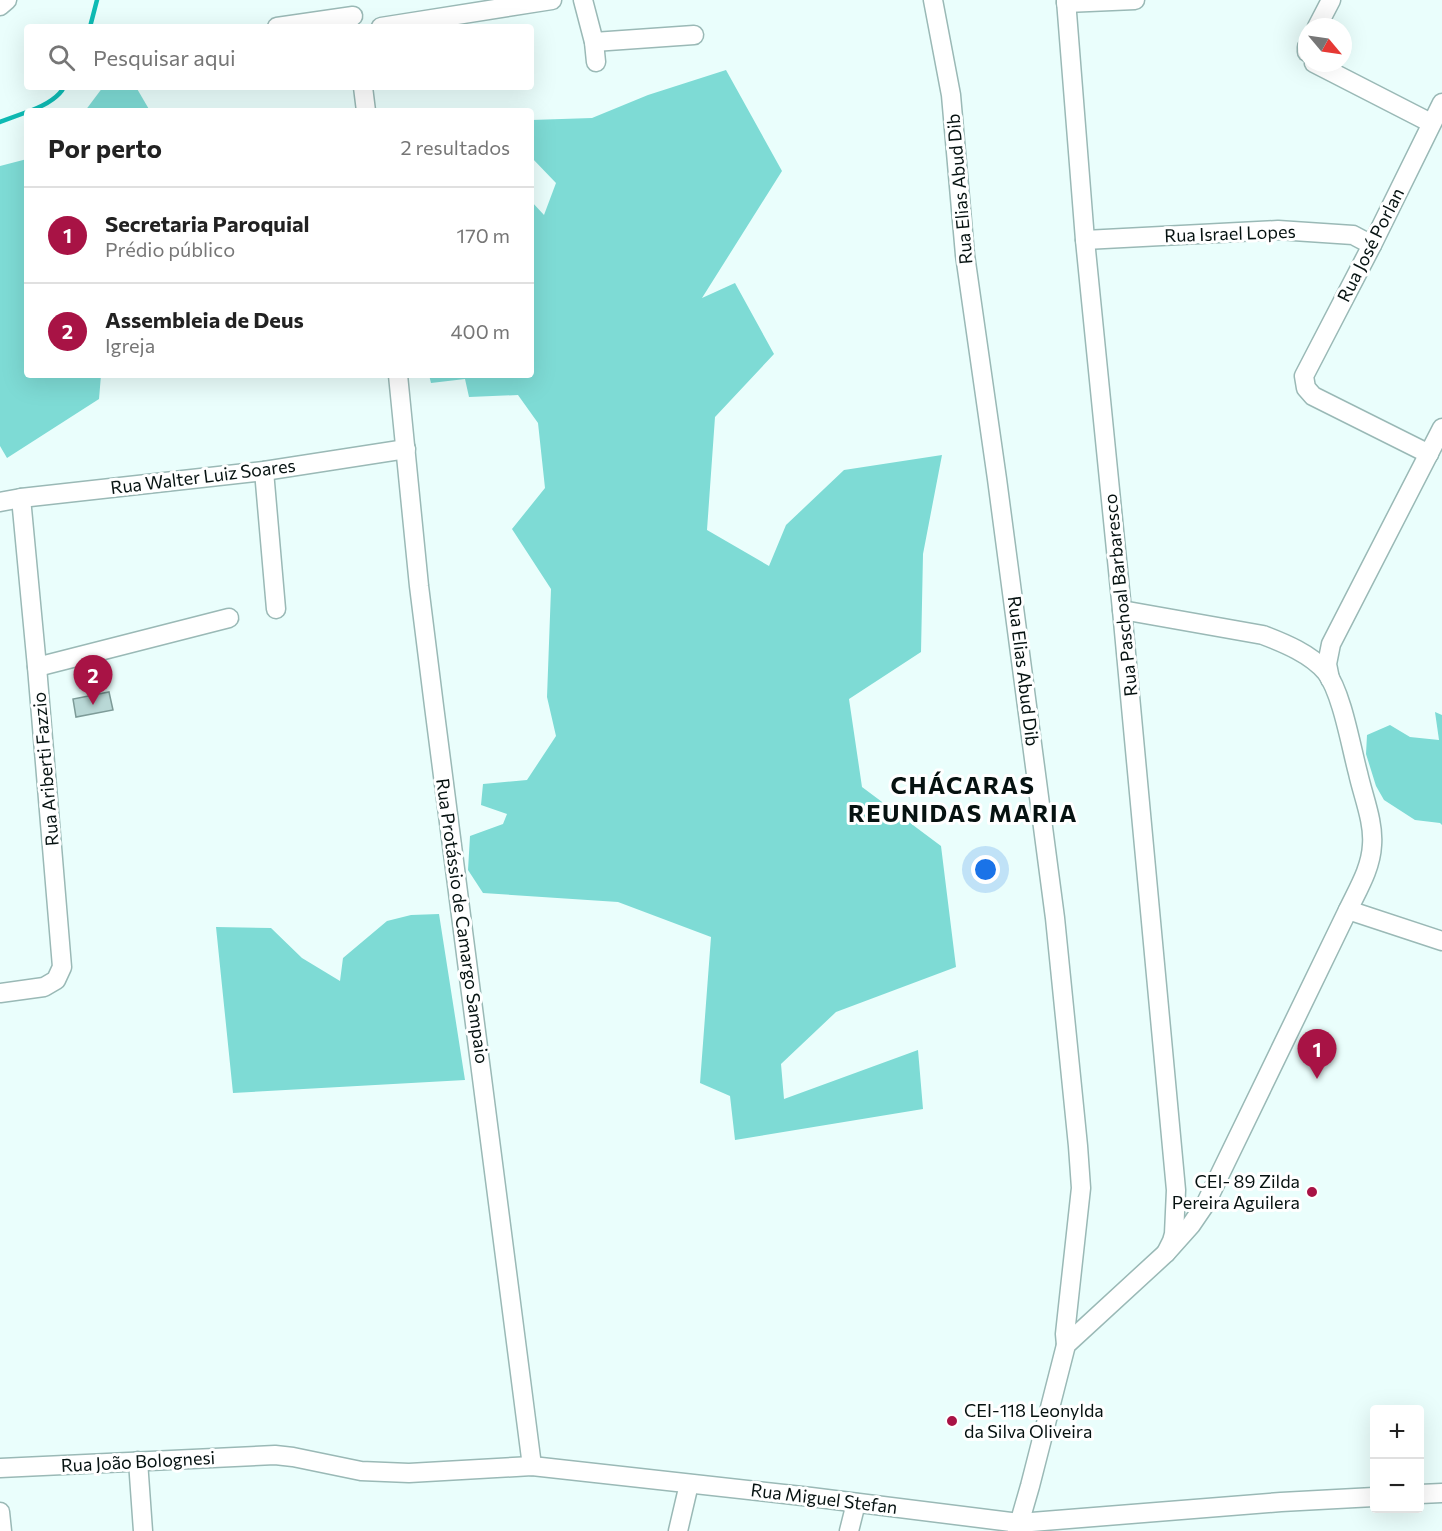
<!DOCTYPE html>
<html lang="pt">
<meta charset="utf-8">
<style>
:root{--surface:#fff;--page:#f2f2f2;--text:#222;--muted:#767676;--line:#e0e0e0;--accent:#a81345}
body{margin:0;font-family:Commissioner,sans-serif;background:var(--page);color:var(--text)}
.controls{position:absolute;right:18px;bottom:18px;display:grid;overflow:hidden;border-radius:6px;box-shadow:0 6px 24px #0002}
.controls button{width:54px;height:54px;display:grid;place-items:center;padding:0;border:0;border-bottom:2px solid var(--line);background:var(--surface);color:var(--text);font:30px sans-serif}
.compass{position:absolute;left:1298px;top:18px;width:54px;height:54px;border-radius:50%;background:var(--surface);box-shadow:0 6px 24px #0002;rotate:119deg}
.you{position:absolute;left:986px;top:870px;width:21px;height:21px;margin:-15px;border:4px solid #fff;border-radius:50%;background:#1a73e8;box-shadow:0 0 0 9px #1a73e833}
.badge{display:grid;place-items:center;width:39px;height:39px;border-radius:50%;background:var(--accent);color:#fff;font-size:20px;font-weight:700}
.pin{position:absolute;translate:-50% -50px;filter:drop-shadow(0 2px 3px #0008)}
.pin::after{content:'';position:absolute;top:32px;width:21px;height:18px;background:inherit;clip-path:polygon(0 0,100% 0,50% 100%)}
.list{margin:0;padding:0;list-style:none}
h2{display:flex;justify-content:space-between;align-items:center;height:78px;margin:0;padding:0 24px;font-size:26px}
h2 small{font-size:20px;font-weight:400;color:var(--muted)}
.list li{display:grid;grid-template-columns:39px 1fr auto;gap:18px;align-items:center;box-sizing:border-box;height:96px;padding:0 24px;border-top:2px solid var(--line)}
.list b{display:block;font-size:22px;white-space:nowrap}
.list p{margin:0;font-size:20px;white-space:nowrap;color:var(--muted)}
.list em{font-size:20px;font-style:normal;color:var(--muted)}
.icon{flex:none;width:33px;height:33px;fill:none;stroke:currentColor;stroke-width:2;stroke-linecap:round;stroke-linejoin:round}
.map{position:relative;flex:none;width:1442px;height:1531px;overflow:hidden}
.search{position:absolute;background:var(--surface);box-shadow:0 6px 24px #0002;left:24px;top:24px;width:510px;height:66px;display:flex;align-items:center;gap:15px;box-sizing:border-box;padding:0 21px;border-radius:6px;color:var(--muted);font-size:22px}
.panel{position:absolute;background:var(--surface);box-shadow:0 6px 24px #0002;left:24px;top:108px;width:510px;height:270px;border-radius:6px}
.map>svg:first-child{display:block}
.green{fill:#7edbd5}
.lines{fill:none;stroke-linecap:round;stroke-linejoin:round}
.stream{stroke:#0ebbb4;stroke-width:4.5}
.building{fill:#b9d8d6;stroke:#7d9b98;stroke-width:1.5}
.street-casing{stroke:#9ab9b6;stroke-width:21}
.street{stroke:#fff;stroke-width:18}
.poi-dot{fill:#a81345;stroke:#fff;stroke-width:2}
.labels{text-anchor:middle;stroke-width:6;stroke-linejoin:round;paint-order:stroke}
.street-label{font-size:18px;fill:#061211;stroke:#fff}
.poi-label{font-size:18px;fill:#061211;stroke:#fff;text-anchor:end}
.district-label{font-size:24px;font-weight:bold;letter-spacing:1.5px;fill:#061211;stroke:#fff}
</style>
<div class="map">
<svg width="1442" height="1531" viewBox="0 0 1442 1531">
<rect width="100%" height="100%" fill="#eafefc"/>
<g class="green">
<polygon points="726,70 782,171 702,298 735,283 774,354 715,417 707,530 769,566 786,525 844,470 942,455 923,554 921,652 849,699 862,787 941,846 956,967 836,1012 781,1064 784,1099 918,1050 923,1109 735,1140 730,1096 700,1083 711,937 618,902 483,893 468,870 470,836 503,824 507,814 481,805 483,784 527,780 556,736 547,697 551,589 512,529 545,488 538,423 518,395 469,397 465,379 431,383 429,375 531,375 531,201 544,215 556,183 531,157 531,120 592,118 648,95"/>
<polygon points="103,87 136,87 150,111 85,111"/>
<polygon points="27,159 27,375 101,375 99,399 7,458 0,446 0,166"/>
<polygon points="1435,712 1442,715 1442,825 1440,823 1415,820 1384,800 1376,786 1366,754 1367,735 1390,725 1410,737 1439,740"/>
<polygon points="439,914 465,1080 233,1093 216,927 271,928 302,958 340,981 343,958 387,921 411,915"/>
</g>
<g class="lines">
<g class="stream">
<polyline points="90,27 97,0"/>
<path d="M 30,111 C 43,106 58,99 64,87"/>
<polyline points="0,122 27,112"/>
</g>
</g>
<polygon class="building" points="109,692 113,710 76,717 73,699"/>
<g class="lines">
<g class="street-casing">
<g id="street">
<polyline points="583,0 594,42 596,62"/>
<polyline points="933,0 951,95 965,255 997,479 1055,918 1078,1146 1081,1188 1065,1334 1066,1345"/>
<polyline points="1066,0 1085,240 1122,610 1176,1190 1174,1234 1172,1241 1166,1253"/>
<polyline points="1066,3 1135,0"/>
<polyline points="0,6 7,0"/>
<polyline points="277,27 353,16"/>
<polyline points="381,27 552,0"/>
<polyline points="1317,27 1331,0"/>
<polyline points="594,42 694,35"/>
<polyline points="1307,47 1307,52"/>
<polyline points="1314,63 1431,123"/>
<polyline points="363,87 366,111"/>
<polyline points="1085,240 1278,230 1353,235 1372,245"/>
<polyline points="398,375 419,586 434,706 532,1466"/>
<polyline points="1429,454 1313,396 1306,388 1304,376 1372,245 1442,103"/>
<polyline points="264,471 276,609"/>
<polyline points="0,502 21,498 264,471 406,449"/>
<polyline points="37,667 229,618"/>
<polyline points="1330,679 1327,664 1331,644 1442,428"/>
<polyline points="1348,910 1442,941"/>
<polyline points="0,993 44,987 56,980 62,967 37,667 21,498"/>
<polyline points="138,1461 143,1531"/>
<polyline points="0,1468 275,1455 293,1457 361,1471 409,1473 532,1466 811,1497 1019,1523 1281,1502 1374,1497"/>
<polyline points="1420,1494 1442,1493"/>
<polyline points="0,1512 2,1531"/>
<polyline points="678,1531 689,1484"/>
<polyline points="849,1531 856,1503"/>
<path d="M 1017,1531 L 1030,1486 L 1066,1345 L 1166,1253 L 1191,1225 L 1206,1203 L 1348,910 C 1358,889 1371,868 1372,845 C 1374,822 1363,796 1358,773 C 1351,747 1342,693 1326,672 C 1311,654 1284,643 1263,635 L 1122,610"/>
</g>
</g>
<use href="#street" class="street"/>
</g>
<g class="poi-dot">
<circle cx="1312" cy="1192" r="6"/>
<circle cx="952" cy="1421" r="6"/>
</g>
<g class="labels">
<g class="street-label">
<text transform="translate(960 189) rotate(-95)" y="6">Rua Elias Abud Dib</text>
<text transform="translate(1230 234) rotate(-2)" y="6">Rua Israel Lopes</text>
<text transform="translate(1371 245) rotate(-63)" y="6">Rua José Porlan</text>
<text transform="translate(203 477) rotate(-7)" y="6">Rua Walter Luiz Soares</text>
<text transform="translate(1121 595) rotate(-96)" y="6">Rua Paschoal Barbaresco</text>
<text transform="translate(1023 671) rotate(83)" y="6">Rua Elias Abud Dib</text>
<text transform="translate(46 769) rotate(-95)" y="6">Rua Ariberti Fazzio</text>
<text transform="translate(462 921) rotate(82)" y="6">Rua Protássio de Camargo Sampaio</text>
<text transform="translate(138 1462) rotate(-3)" y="6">Rua João Bolognesi</text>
<text transform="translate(824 1499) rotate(7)" y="6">Rua Miguel Stefan</text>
</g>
<g class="poi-label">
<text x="1300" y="1188">CEI- 89 Zilda<tspan x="1300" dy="21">Pereira Aguilera</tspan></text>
<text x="964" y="1417" text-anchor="start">CEI-118 Leonylda<tspan x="964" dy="21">da Silva Oliveira</tspan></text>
</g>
<g class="district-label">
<text x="963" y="794">CHÁCARAS<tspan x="963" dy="28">REUNIDAS MARIA</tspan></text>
</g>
</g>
</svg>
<div class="controls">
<button>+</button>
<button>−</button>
</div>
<svg class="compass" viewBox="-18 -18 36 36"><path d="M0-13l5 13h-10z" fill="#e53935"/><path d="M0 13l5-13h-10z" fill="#767676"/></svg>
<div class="you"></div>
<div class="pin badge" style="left:1317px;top:1079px">1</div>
<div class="pin badge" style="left:93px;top:705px">2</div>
<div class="search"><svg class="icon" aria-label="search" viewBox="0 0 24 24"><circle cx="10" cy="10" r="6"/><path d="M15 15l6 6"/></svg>Pesquisar aqui</div>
<section class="panel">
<h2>Por perto<small>2 resultados</small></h2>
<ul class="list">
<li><span class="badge">1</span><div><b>Secretaria Paroquial</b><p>Prédio público</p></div><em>170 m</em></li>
<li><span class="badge">2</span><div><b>Assembleia de Deus</b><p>Igreja</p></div><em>400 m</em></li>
</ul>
</section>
</div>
